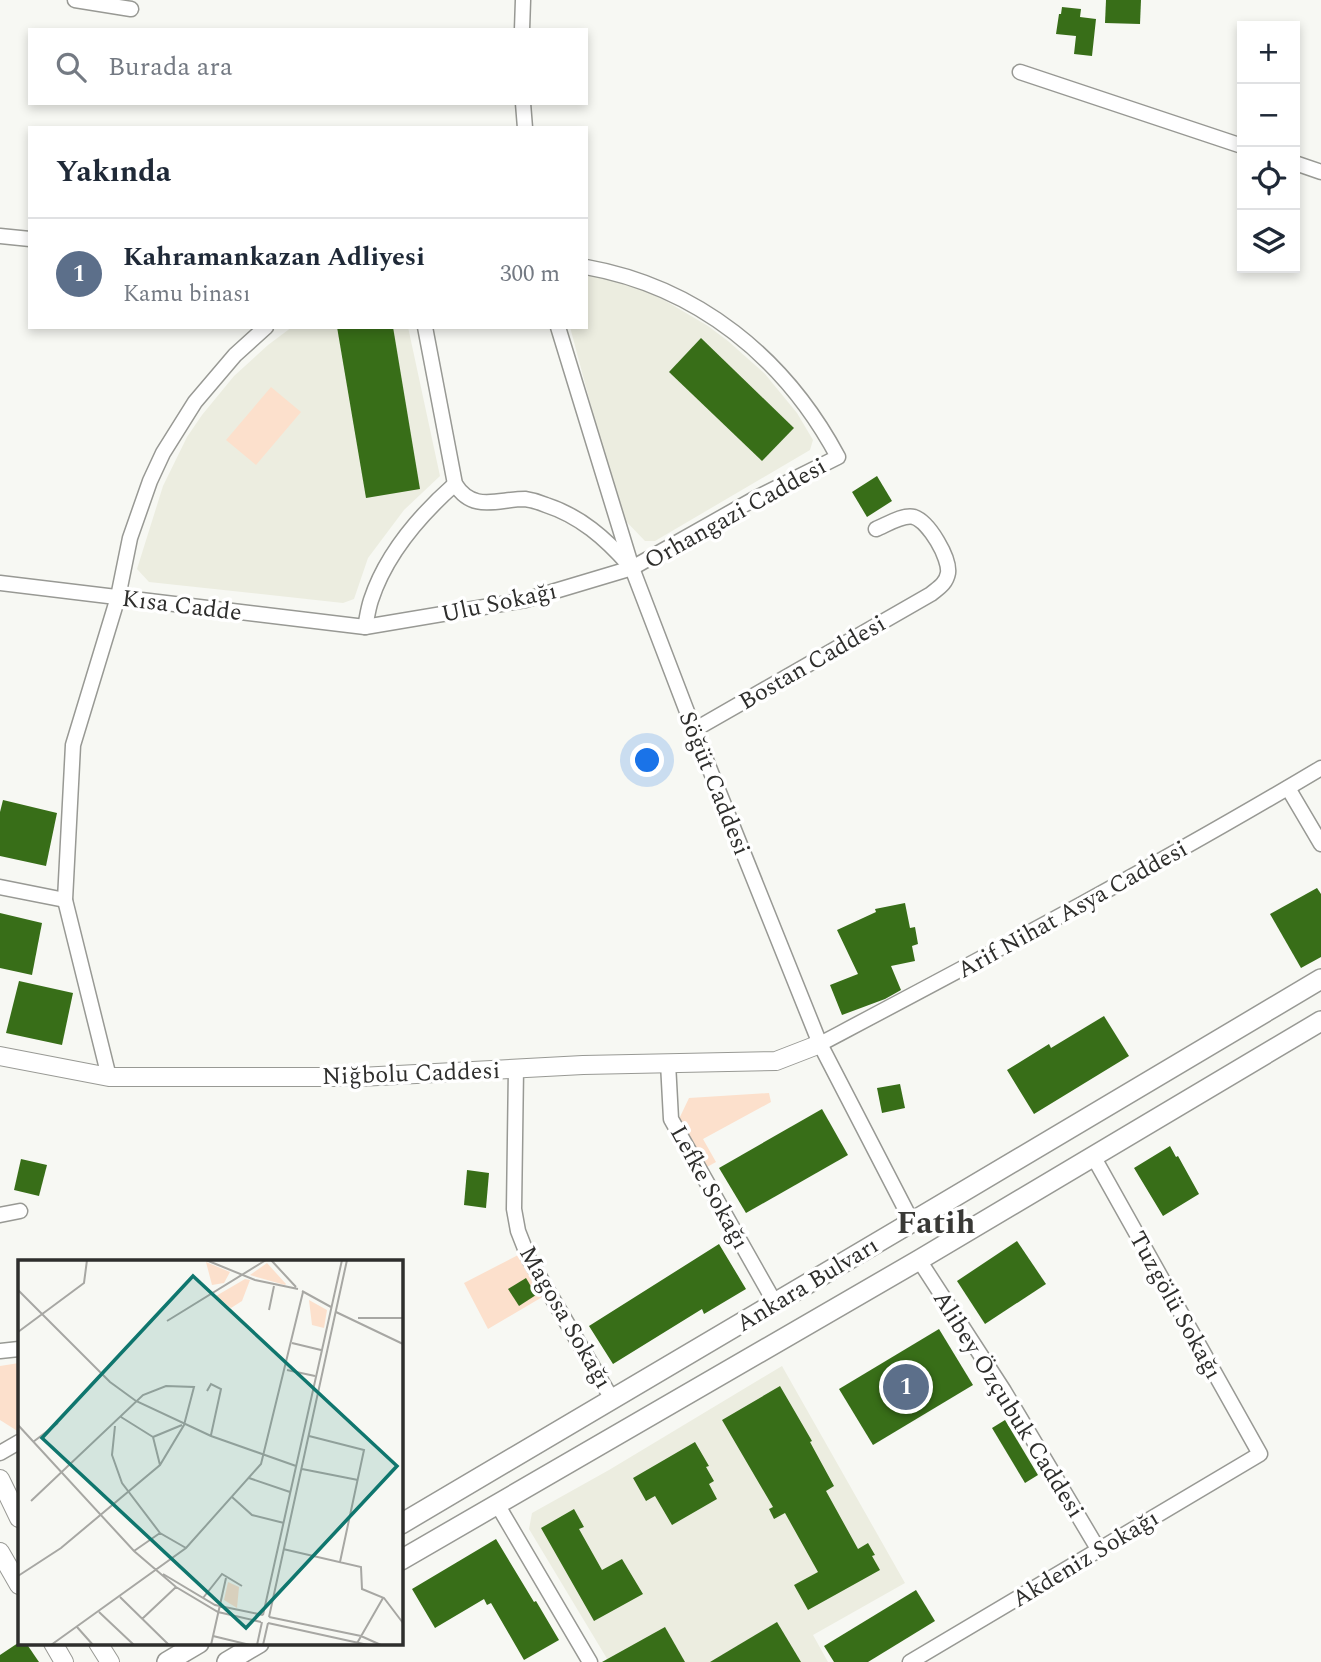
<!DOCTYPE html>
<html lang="tr">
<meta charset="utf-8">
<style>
:root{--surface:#fff;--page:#f6f6f7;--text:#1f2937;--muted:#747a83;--line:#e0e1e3;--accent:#db2777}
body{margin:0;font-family:Spectral,serif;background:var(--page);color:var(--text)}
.controls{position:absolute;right:21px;top:21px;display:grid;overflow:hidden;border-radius:0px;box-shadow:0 4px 10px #0003}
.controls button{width:63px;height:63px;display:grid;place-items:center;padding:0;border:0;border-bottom:2px solid var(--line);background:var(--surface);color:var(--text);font:35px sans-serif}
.you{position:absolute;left:648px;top:761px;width:24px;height:24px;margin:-18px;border:5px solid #fff;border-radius:50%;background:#1a73e8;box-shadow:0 0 0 10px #1a73e833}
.badge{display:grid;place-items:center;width:46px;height:46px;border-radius:50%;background:var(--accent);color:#fff;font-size:23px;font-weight:700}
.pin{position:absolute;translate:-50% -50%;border:4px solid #fff;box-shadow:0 2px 7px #0006}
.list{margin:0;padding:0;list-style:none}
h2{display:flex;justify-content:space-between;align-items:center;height:91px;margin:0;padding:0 28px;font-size:30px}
h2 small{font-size:23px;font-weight:400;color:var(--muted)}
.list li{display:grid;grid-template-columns:46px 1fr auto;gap:21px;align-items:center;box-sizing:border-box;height:112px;padding:0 28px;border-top:2px solid var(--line)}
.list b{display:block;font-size:26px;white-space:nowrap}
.list p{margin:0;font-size:23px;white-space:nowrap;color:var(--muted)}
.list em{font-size:23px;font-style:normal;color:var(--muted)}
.icon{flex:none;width:38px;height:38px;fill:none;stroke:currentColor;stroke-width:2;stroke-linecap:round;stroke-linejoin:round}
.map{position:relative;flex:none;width:1321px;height:1662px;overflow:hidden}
.search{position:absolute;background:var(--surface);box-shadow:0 4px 10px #0003;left:28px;top:28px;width:560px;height:77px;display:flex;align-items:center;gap:18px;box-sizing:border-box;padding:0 24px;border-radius:0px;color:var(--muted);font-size:26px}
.panel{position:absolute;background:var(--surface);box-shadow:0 4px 10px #0003;left:28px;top:126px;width:560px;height:203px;border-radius:0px}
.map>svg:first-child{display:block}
.built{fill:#ecede0}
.green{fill:#fce0cc}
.building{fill:#386e18}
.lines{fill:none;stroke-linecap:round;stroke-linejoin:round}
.minor-casing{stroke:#989994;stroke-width:17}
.tertiary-casing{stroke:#989994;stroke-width:20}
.secondary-casing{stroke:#989994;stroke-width:22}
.minor{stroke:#fff;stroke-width:14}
.tertiary{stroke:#fff;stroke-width:18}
.secondary{stroke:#fff;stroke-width:19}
.labels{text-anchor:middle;stroke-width:7;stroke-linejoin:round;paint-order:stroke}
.street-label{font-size:24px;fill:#2e2e2c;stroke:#fff}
.district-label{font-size:32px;font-weight:bold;fill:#393936;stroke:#fff}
.inset-road{fill:none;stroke:#a7a7a3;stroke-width:2}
.view{fill:#0f766e;fill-opacity:0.15;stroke:#0f766e;stroke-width:3.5}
.inset-edge{fill:none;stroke:#2e2e2c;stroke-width:3.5}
</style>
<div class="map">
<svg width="1321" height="1662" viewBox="0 0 1321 1662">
<rect width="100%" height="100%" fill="#f7f8f3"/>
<g class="built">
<polygon points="586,271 641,289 664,300 708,326 728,341 765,374 797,413 813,440 810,450 655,541 645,541 620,515 570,327 586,327"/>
<polygon points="292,327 408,327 440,476 404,510 368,558 354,599 343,603 149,582 137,569 163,486 187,437 202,415 234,376 268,345"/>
<polygon points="782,1366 905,1583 813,1635 828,1662 609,1662 529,1529 532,1513 609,1470"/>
</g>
<g class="green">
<polygon points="271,387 301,412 256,465 226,440"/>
<polygon points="769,1093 771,1102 703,1139 716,1162 707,1167 679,1119 689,1098"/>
<polygon points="520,1254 544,1296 488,1329 464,1283"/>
<polygon points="19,1363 19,1432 0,1420 0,1366"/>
</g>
<g class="building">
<polygon points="1106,0 1141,0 1140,24 1105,23"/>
<polygon points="1062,7 1081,9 1080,17 1096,19 1092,56 1074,54 1076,36 1056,34 1059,14 1061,14"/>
<polygon points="337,327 393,327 420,489 366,498"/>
<polygon points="701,338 794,428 762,461 669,372"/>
<polygon points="877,476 892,501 867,517 852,492"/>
<polygon points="3,800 57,813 46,866 0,856 0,812"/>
<polygon points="1317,888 1321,894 1321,957 1301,968 1270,914"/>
<polygon points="905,903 910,928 915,927 918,944 912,946 915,961 891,966 901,990 885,999 842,1015 830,985 858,974 837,930 876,912 875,909"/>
<polygon points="0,913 42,923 32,975 0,968"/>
<polygon points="19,981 73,993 62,1045 6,1033"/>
<polygon points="1104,1016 1129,1056 1034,1114 1007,1070 1049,1044 1051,1048"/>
<polygon points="900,1084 905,1108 882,1113 877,1088"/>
<polygon points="822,1109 848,1155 746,1213 719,1168"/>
<polygon points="1170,1146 1176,1157 1178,1156 1199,1194 1163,1216 1134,1168"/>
<polygon points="21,1159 47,1165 39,1196 14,1190"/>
<polygon points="467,1170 489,1173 486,1208 464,1205"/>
<polygon points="1017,1241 1046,1284 985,1324 957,1281"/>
<polygon points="719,1244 746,1289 704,1314 702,1309 613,1364 589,1326"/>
<polygon points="526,1278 536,1295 519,1306 508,1289"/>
<polygon points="939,1329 973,1385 873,1445 839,1389"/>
<polygon points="780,1386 812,1441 810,1442 834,1486 826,1491 858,1549 868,1543 875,1555 872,1556 880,1570 808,1610 794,1585 818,1572 785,1513 774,1519 769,1509 773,1507 722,1420"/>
<polygon points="1005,1420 1038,1475 1025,1483 992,1428"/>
<polygon points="695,1442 709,1466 706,1467 714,1481 709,1484 717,1499 672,1525 655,1496 646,1501 633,1478"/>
<polygon points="574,1509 584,1527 579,1529 602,1570 622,1559 643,1594 594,1621 541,1528"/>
<polygon points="496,1539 534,1602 536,1601 559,1640 524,1660 491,1603 487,1605 484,1599 435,1628 412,1589"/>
<polygon points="916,1590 935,1621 868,1662 834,1662 824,1646"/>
<polygon points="777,1622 801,1662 710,1662"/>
<polygon points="665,1627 685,1662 602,1662"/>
<polygon points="18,1643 26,1643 39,1662 0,1662 0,1655"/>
</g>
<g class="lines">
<g class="minor-casing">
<g id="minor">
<polyline points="75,0 131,9"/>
<polyline points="522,30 523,0"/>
<polyline points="1020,72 1242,146"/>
<polyline points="523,103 525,128"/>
<polyline points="1295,163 1321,172"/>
<polyline points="0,236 30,239"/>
<path d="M 425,327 L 455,484 C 473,513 498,499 525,499 C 532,500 539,502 546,505 C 580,516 605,538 629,565"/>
<polyline points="558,327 632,568 694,730 820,1044 912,1222"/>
<path d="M 0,583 L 365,627 L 525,600 L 632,568 L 756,498 L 838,457 C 785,358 698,287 586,267"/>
<path d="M 365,627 C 367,618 368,609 371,600 C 386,554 420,515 455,484"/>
<path d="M 694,730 L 931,594 C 938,588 946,584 948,573 C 950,558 929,522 914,517 C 903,514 886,525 876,529"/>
<polyline points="1288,788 1321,844"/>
<polyline points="0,887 65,900"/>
<path d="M 820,1044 C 988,955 1157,866 1321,768"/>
<polyline points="668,1063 671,1119 775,1303"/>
<polyline points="516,1068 514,1209 518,1231 529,1259 612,1399"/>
<polyline points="109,1077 65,900 73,745 118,597 130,538 150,481 163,453 195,402 235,355 266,327"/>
<polyline points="0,1215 20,1211"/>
<polyline points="919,1260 1004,1391 1098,1549"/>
<polyline points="0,1351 19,1349"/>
<polyline points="0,1453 19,1442"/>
<polyline points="497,1504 590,1662"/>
<polyline points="910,1662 1260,1454 1093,1156"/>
</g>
</g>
<g class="tertiary-casing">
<g id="tertiary">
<polyline points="0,1056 109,1077 360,1077 583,1065 776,1061 820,1044"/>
<polyline points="0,1479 19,1518"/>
<polyline points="0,1552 19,1585"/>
<polyline points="53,1643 64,1662"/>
<polyline points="98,1643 110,1662"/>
</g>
</g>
<g class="secondary-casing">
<g id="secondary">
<polyline points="401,1524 912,1222 1321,979"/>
<polyline points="401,1560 919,1260 1321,1021"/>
<polyline points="167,1662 199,1643"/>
<polyline points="227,1662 259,1643"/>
</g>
</g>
<use href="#minor" class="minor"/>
<use href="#tertiary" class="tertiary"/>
<use href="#secondary" class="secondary"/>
</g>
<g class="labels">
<g class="street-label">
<text transform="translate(735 513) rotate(-29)" y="8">Orhangazi Caddesi</text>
<text transform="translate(499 602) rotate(-12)" y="8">Ulu Sokağı</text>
<text transform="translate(182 605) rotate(7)" y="8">Kısa Cadde</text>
<text transform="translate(812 662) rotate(-30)" y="8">Bostan Caddesi</text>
<text transform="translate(715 783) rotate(68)" y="8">Söğüt Caddesi</text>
<text transform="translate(1072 909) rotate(-29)" y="8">Arif Nihat Asya Caddesi</text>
<text transform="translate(411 1073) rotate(-2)" y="8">Niğbolu Caddesi</text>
<text transform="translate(710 1187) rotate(61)" y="8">Lefke Sokağı</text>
<text transform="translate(807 1284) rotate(-31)" y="8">Ankara Bulvarı</text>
<text transform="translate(1176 1305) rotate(61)" y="8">Tuzgölü Sokağı</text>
<text transform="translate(566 1317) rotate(60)" y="8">Magosa Sokağı</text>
<text transform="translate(1009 1404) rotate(58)" y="8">Alibey Özçubuk Caddesi</text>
<text transform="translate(1085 1558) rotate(-31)" y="8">Akdeniz Sokağı</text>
</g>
<g class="district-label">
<text x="936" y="1233">Fatih</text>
</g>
</g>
<g transform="translate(18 1260)">
<rect width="385" height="385" fill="#f7f8f3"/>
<path d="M 188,2 L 212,12 L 206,23 L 194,25 ZM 249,3 L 268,24 L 267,25 L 232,15 ZM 227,19 L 232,20 L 224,41 L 213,48 L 198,36 ZM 291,40 L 309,50 L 306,68 L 294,65 ZM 210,322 L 221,327 L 219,348 L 206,340 Z" fill="#fce0cc"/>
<path class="inset-road" d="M 188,0 L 237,20 L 280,29M 253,0 L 278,27M 0,30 L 92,122 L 118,141 L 193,176 L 278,206M 284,31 L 313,47M 251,50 L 256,26M 318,52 L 385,84M 340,58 L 385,58M 149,61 L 248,0M 0,72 L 66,23 L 69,0M 274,83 L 303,90M 269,110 L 297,116M 189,131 L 193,124 L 203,129 L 193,175M 103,157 L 135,177M 0,165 L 116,291 L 158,327 L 200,352 L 243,362M 97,166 L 94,195 L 104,223 L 142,273 L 168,288M 291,176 L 346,190 L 322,302M 135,177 L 164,165M 135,177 L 142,205M 15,182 L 40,163M 284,209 L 340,220M 231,218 L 272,232M 214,237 L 234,255 L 266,263M 265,289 L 343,307 L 344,329 L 366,338 L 385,363M 116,291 L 142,273M 145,314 L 197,345 L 245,355M 0,316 L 43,288 L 142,205 L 166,165 L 176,127 L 148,126 L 125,135 L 13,241M 102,337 L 151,385M 185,338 L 204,314 L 224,326M 81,352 L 116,385M 245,355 L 324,0M 251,357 L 343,376 L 363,385M 251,357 L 329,0M 124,359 L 158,327M 250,363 L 350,385M 59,367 L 75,385M 195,376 L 232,385M 33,385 L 168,288 L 243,204 L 285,32M 193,385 L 208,318M 239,385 L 244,362M 245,385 L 250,363M 338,385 L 365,338"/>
<path class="view" d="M 175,16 L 379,206 L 228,368 L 24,178 Z"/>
<rect width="385" height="385" class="inset-edge"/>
</g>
</svg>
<div class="controls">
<button>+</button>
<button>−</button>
<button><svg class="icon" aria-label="locate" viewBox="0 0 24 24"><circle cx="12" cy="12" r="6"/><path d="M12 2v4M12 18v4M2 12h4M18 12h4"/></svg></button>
<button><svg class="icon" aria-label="layers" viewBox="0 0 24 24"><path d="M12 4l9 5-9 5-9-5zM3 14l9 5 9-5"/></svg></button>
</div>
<div class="you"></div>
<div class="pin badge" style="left:906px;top:1387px;background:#5c6f8a">1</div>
<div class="search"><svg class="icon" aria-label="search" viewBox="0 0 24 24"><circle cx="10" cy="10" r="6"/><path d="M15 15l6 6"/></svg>Burada ara</div>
<section class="panel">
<h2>Yakında<small></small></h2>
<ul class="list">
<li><span class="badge" style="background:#5c6f8a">1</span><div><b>Kahramankazan Adliyesi</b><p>Kamu binası</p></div><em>300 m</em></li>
</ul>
</section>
</div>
